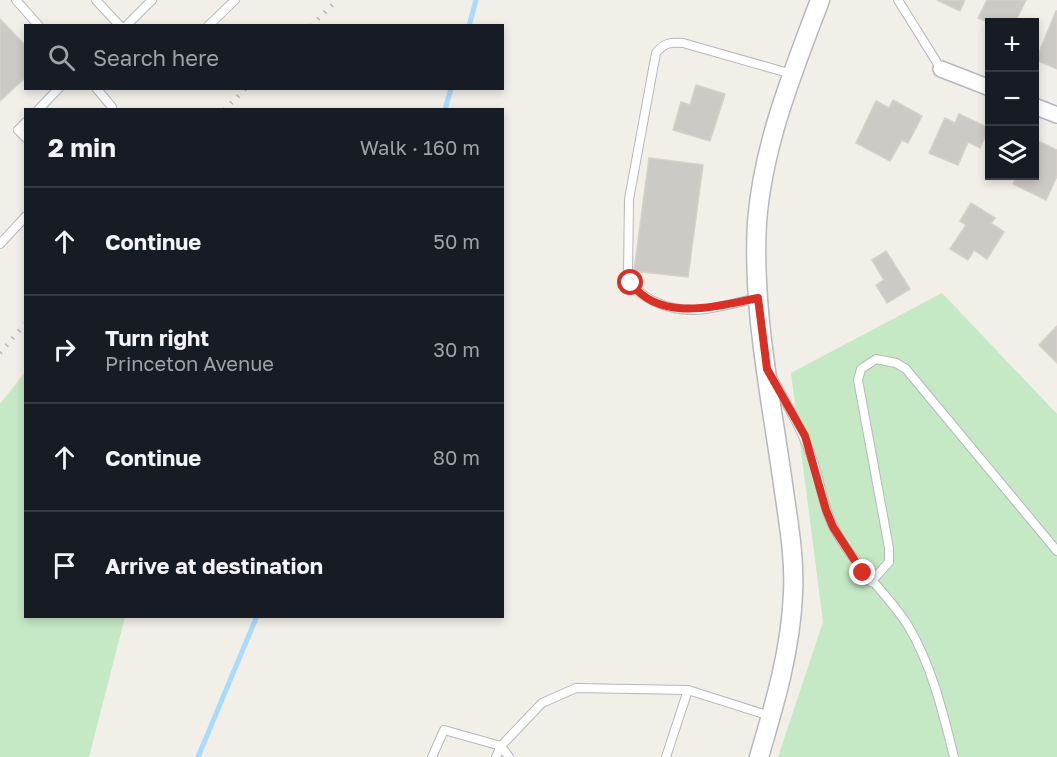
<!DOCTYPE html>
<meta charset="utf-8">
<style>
:root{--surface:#171b24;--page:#20242c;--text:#f1f3f6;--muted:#9ea1a6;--line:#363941}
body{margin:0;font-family:"Golos Text",sans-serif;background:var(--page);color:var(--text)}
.controls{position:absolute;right:18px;top:18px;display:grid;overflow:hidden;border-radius:0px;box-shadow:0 3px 9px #0003}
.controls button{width:54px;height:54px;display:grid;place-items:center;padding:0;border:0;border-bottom:2px solid var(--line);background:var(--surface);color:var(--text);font:30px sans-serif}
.stop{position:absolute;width:18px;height:18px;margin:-14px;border:4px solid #d93025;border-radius:50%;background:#fff}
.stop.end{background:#d93025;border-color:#fff;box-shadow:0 2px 6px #0008}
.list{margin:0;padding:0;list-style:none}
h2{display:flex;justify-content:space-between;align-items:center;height:78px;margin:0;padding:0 24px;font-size:26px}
h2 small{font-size:20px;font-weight:400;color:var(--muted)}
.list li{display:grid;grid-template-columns:39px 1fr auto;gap:18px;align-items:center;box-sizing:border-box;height:108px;padding:0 24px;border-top:2px solid var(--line)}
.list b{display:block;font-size:22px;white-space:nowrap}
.list p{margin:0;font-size:20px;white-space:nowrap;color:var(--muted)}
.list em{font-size:20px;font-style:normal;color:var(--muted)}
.icon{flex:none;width:33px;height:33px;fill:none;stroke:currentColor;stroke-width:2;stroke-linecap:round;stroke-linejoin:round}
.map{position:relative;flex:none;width:1057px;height:757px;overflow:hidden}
.search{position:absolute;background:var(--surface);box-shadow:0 3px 9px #0003;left:24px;top:24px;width:480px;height:66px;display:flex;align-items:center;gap:15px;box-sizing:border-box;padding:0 21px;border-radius:0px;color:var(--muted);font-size:22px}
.panel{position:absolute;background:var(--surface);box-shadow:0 3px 9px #0003;left:24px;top:108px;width:480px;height:510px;border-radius:0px}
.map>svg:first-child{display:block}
.green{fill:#c5e8c5}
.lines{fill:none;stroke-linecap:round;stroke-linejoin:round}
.stream{stroke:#aadaff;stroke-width:5}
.building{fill:#cccac5;stroke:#d6d1c6;stroke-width:1.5}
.service-casing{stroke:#b5b8bc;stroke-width:10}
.minor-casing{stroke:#b5b8bc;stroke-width:18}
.tertiary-casing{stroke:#b5b8bc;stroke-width:21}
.service{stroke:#fff;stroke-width:8}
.minor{stroke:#fff;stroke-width:15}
.tertiary{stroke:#fff;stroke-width:18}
.rail{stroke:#b6b7b8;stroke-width:4.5;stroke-dasharray:1.5 8;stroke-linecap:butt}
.route{stroke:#d93025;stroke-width:8}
</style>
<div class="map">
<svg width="1057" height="757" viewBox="0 0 1057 757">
<rect width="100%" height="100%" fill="#f1efe8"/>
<g class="green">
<polygon points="942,293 1057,414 1057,757 778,757 823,622 791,373"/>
<polygon points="25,372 26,616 125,617 89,757 0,757 0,404"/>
</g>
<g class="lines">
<g class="stream">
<polyline points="469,26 476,0"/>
<polyline points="445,110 451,88"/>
<polyline points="198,757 257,616"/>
</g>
</g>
<g class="building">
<polygon points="937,0 965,0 960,11"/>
<polygon points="987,0 1026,0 1015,22 990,23 978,18"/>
<polygon points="1056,11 1057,11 1057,69 1036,60"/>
<polygon points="0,19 26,46 26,77 0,101"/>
<polygon points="696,85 725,94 710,141 673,130 681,102 690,105"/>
<polygon points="893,100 922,116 908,143 902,140 890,161 856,143 876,101 889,108"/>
<polygon points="959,114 989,128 980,148 968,142 958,165 929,153 945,118 955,123"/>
<polygon points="1034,139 1057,150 1057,176 1046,200 1013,184 1017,176 1034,176"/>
<polygon points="649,158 703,165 688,277 634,271"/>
<polygon points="971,203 995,218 991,223 1004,232 987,259 974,250 968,260 950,249 966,225 960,221"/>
<polygon points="886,251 910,289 887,303 876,285 884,280 872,260"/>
<polygon points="1057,326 1057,363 1039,345"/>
</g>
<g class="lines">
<g class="service-casing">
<g id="service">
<polyline points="16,0 39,26"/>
<polyline points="96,0 120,26"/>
<polyline points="898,0 941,69"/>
<polyline points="126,26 152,0"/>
<polyline points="208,26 235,0"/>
<polyline points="96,88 112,107 111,110"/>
<polyline points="38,110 59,88"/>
<polyline points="26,122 18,130 26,138"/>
<polyline points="0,244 26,216"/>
<path d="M 758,298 C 737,302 714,310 693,310 C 669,310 636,299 628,275 L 629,199 L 656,53 C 664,43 670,42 683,43 L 792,74"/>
<path d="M 773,379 C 788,406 803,432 813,461 C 821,482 822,505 833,526 C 852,564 884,589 907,624 C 931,663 943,712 954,757"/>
<polyline points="871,582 889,562 889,548 858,380 861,369 876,359 896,363 906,369 1057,551"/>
<polyline points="432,757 444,730 501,746 496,757"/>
<polyline points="509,757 501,746 542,703 576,688 688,690"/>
<polyline points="666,757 688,690 770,716"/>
</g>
</g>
<g class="minor-casing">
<g id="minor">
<polyline points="941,69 990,88"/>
<polyline points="1034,106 1057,115"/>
</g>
</g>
<g class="tertiary-casing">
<path id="tertiary" d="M 759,757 C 775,703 791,649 793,593 C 795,557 788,520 783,484 C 771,398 752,310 757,222 C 763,144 793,72 820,0"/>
</g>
<use href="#service" class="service"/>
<use href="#minor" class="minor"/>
<use href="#tertiary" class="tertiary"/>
<g class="rail">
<polyline points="311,26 337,0"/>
<polyline points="224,110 246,88"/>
<polyline points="0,353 26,323"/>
</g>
</g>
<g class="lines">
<path class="route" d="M 631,283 C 660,323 717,306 758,298 L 767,369 L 805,436 L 826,510 L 833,527 L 863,573"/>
</g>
</svg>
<div class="controls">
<button>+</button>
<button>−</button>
<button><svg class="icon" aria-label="layers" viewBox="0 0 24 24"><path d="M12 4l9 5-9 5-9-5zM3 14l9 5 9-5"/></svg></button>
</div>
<div class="stop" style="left:631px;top:283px"></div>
<div class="stop end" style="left:863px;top:573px"></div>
<div class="search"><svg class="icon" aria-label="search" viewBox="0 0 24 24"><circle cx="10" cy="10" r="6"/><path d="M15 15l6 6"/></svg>Search here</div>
<section class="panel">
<h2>2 min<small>Walk · 160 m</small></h2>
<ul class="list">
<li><svg class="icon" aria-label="ahead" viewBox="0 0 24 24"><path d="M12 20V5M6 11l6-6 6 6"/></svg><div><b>Continue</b></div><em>50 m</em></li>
<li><svg class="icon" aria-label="right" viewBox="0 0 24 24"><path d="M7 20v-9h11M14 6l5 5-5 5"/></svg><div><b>Turn right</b><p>Princeton Avenue</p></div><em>30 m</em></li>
<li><svg class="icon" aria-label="ahead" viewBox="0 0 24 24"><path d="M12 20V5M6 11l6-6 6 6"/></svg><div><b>Continue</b></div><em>80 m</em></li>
<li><svg class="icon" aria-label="arrive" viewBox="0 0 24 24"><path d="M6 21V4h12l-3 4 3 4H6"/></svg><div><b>Arrive at destination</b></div></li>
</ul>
</section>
</div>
